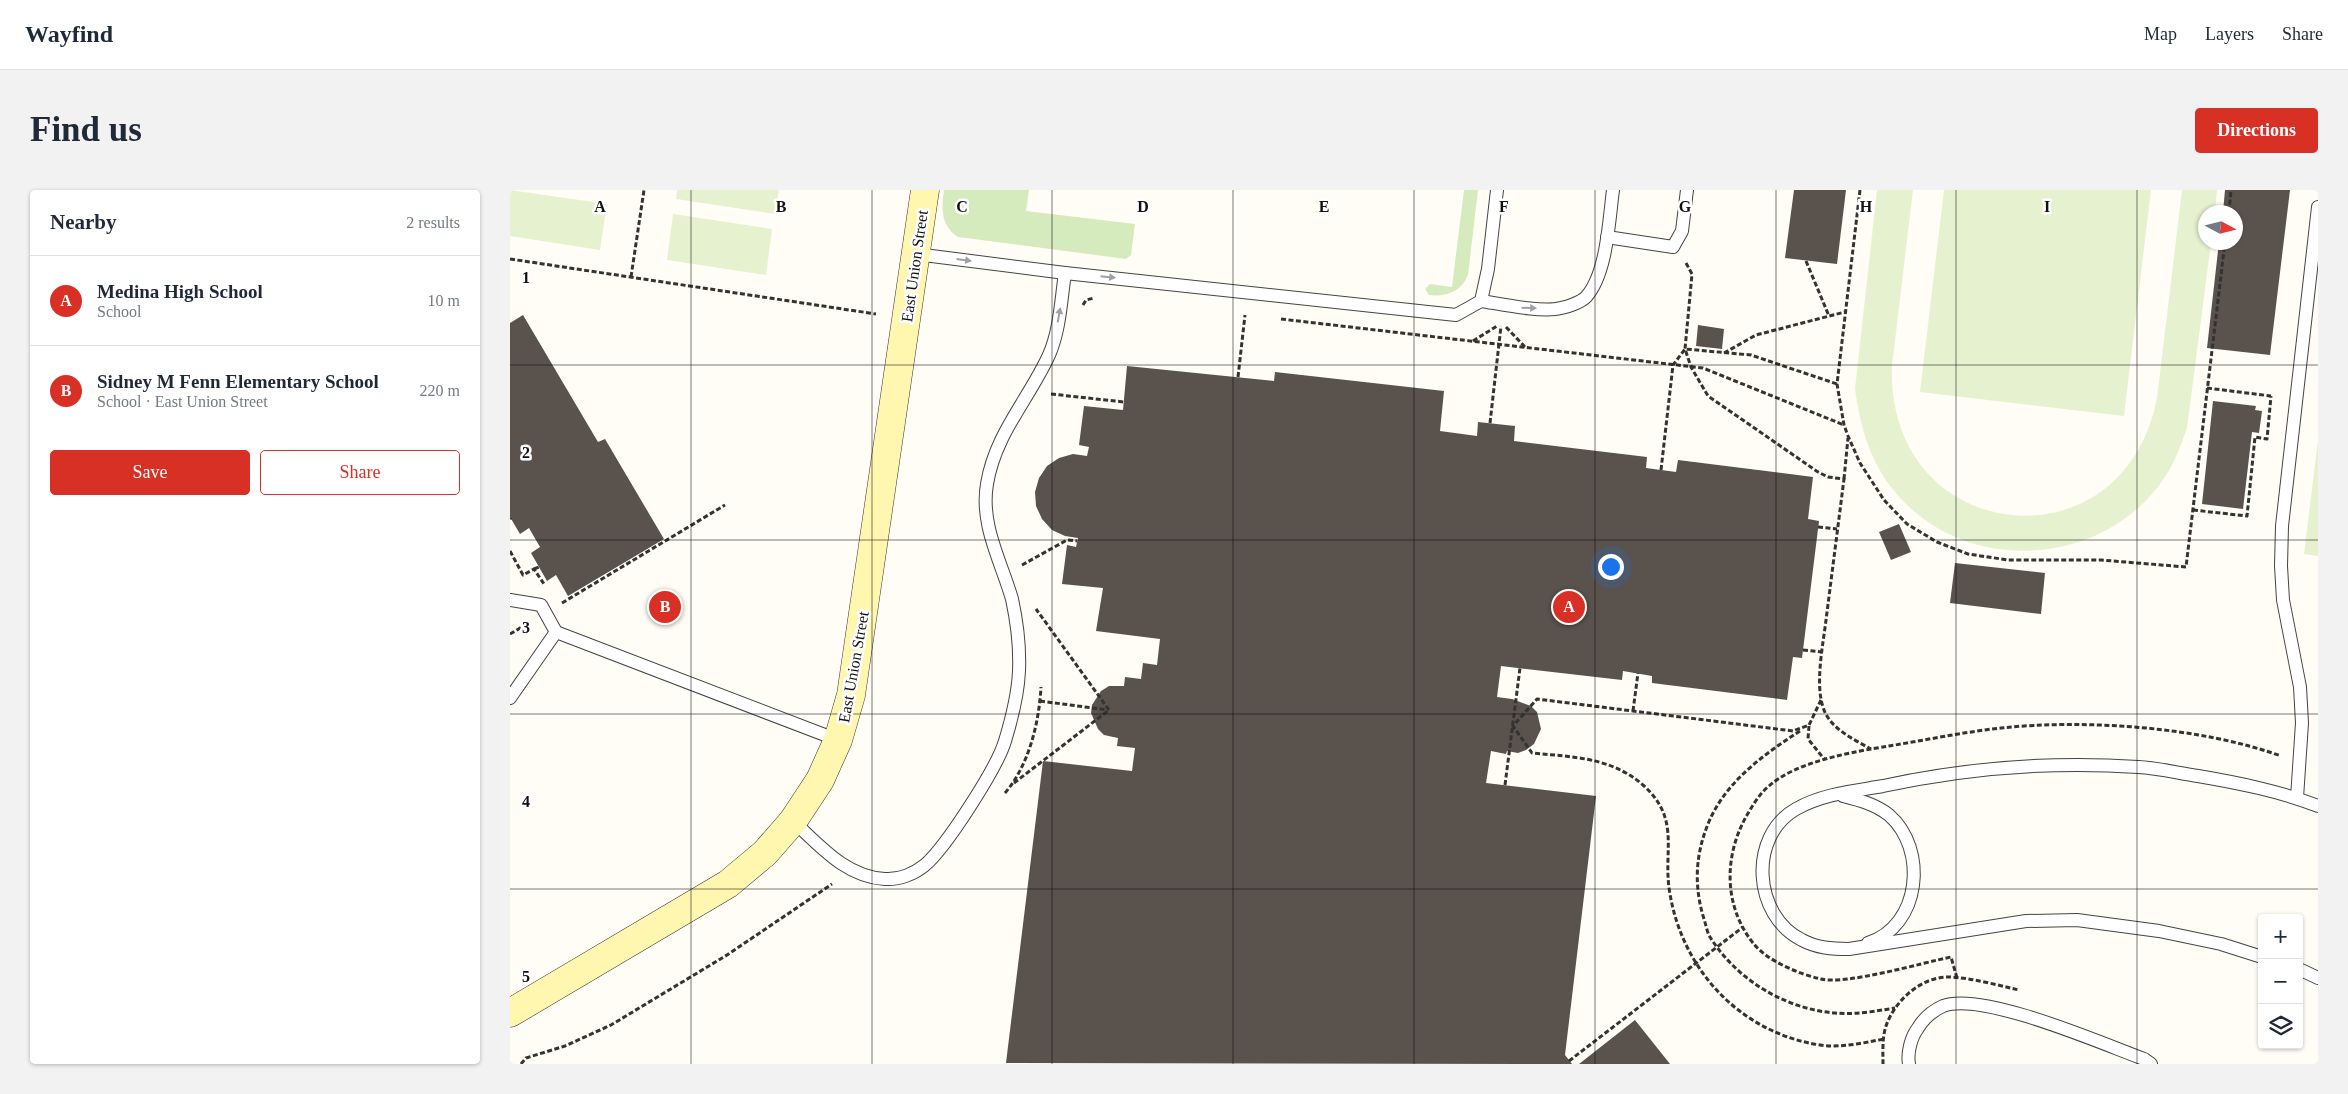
<!DOCTYPE html>
<meta charset="utf-8">
<style>
:root{--surface:#fff;--page:#f2f2f3;--text:#1f2937;--muted:#747a83;--line:#e0e1e3;--accent:#d93025}
body{margin:0;font-family:"Times New Roman",serif;background:var(--page);color:var(--text)}
.controls{position:absolute;right:15px;bottom:15px;display:grid;overflow:hidden;border-radius:5px;box-shadow:0 1px 4px #0004}
.controls button{width:45px;height:45px;display:grid;place-items:center;padding:0;border:0;border-bottom:1px solid var(--line);background:var(--surface);color:var(--text);font:25px sans-serif}
.compass{position:absolute;left:1688px;top:15px;width:45px;height:45px;border-radius:50%;background:var(--surface);box-shadow:0 1px 4px #0004;rotate:97deg}
.you{position:absolute;left:1100px;top:376px;width:18px;height:18px;margin:-12px;border:4px solid #fff;border-radius:50%;background:#1a73e8;box-shadow:0 0 0 8px #1a73e833}
.badge{display:grid;place-items:center;width:32px;height:32px;border-radius:50%;background:var(--accent);color:#fff;font-size:16px;font-weight:700}
.pin{position:absolute;translate:-50% -50%;border:2px solid #fff;box-shadow:0 1px 5px #0006}
.list{margin:0;padding:0;list-style:none}
h2{display:flex;justify-content:space-between;align-items:center;height:65px;margin:0;padding:0 20px;font-size:21px}
h2 small{font-size:16px;font-weight:400;color:var(--muted)}
.list li{display:grid;grid-template-columns:32px 1fr auto;gap:15px;align-items:center;box-sizing:border-box;height:90px;padding:0 20px;border-top:1px solid var(--line)}
.list b{display:block;font-size:19px;white-space:nowrap}
.list p{margin:0;font-size:16px;white-space:nowrap;color:var(--muted)}
.list em{font-size:16px;font-style:normal;color:var(--muted)}
.actions{display:flex;gap:10px;padding:15px 20px}
.actions a{flex:1;padding:11px 0;border:1px solid var(--accent);border-radius:5px;text-align:center;font-size:18px;color:var(--accent)}
.actions .main{background:var(--accent);color:#fff}
.icon{flex:none;width:28px;height:28px;fill:none;stroke:currentColor;stroke-width:2;stroke-linecap:round;stroke-linejoin:round}
.map{position:relative;flex:none;width:1808px;height:874px;overflow:hidden;border-radius:5px}
header{display:flex;align-items:center;gap:30px;box-sizing:border-box;height:70px;padding:0 25px;background:var(--surface);border-bottom:1px solid var(--line)}
header strong{font-size:24px}
nav{display:flex;gap:28px;margin-inline-start:auto;font-size:18px}
.intro{display:flex;align-items:center;justify-content:space-between;box-sizing:border-box;height:120px;padding:0 30px}
h1{margin:0;font-size:35px}
.button{padding:12px 22px;border-radius:5px;background:var(--accent);color:#fff;font-size:18px;font-weight:700}
main{display:flex;gap:30px;padding:0 30px}
aside{flex:1;background:var(--surface);border-radius:5px;box-shadow:0 1px 4px #0004}
.map>svg:first-child{display:block}
.green{fill:#d5ebbd}
.pitch{fill:#e6f2cf}
.building{fill:#5a524d}
.lines{fill:none;stroke-linecap:round;stroke-linejoin:round}
.lane-casing{stroke:#444;stroke-width:14}
.secondary-casing{stroke:#333;stroke-width:29}
.path{stroke:#333;stroke-width:3;stroke-dasharray:5 2.5;stroke-linecap:butt}
.lane{stroke:#fff;stroke-width:12}
.secondary{stroke:#fff6b0;stroke-width:28}
.oneway{fill:#a0a0a0}
.grid{fill:none;stroke:#111;stroke-width:1;stroke-opacity:0.55}
.labels{text-anchor:middle;stroke-width:5;stroke-linejoin:round;paint-order:stroke}
.street-label{font-size:16px;fill:#111;stroke:#fff}
.grid-label{font-size:16px;text-anchor:middle;font-weight:bold;fill:#111;stroke:#fff;stroke-width:5;stroke-linejoin:round;paint-order:stroke}
</style>
<header>
<strong>Wayfind</strong>
<nav><a>Map</a><a>Layers</a><a>Share</a></nav>
</header>
<div class="intro"><h1>Find us</h1><a class="button">Directions</a></div>
<main>
<aside>
<h2>Nearby<small>2 results</small></h2>
<ul class="list">
<li><span class="badge">A</span><div><b>Medina High School</b><p>School</p></div><em>10 m</em></li>
<li><span class="badge">B</span><div><b>Sidney M Fenn Elementary School</b><p>School · East Union Street</p></div><em>220 m</em></li>
</ul>
<div class="actions"><a class="main">Save</a><a>Share</a></div>
</aside>
<div class="map">
<svg width="1808" height="874" viewBox="0 0 1808 874">
<rect width="100%" height="100%" fill="#fffdf5"/>
<g class="green">
<path d="M 434,0 L 519,0 L 516,21 L 625,34 L 621,65 L 616,69 L 448,47 C 431,36 431,19 434,0 Z"/>
<path d="M 954,0 L 968,0 L 958,85 C 951,102 936,107 919,105 L 915,99 L 920,94 L 942,97 Z"/>
</g>
<g class="pitch">
<polygon points="0,0 97,14 90,60 0,46"/>
<polygon points="167,0 269,0 265,24 166,9"/>
<path d="M 1367,0 L 1403,0 L 1382,176 C 1376,356 1614,382 1647,208 L 1672,0 L 1707,0 L 1705,22 L 1696,22 L 1696,52 L 1701,53 L 1677,238 C 1671,255 1665,272 1655,287 C 1593,380 1450,387 1381,297 C 1359,268 1350,235 1345,199 Z"/>
<polygon points="1434,0 1641,0 1614,226 1410,202"/>
<polygon points="163,24 262,39 256,85 157,70"/>
<polygon points="1808,250 1808,366 1794,364"/>
</g>
<g class="building">
<polygon points="1284,0 1336,0 1327,74 1275,68"/>
<polygon points="1715,0 1780,0 1760,165 1697,158 1709,52 1726,52 1726,22 1713,22"/>
<polygon points="13,125 88,252 95,249 154,349 58,406 46,385 37,391 21,363 30,357 19,338 10,344 0,327 0,133"/>
<polygon points="1188,135 1214,139 1212,159 1186,156"/>
<polygon points="617,176 764,191 765,182 934,201 930,241 967,246 968,232 1005,236 1004,251 1137,267 1136,278 1166,282 1168,270 1303,287 1298,329 1309,331 1292,468 1283,467 1277,510 1142,493 1142,486 1113,481 1112,490 991,476 987,507 1002,509 1021,516 1027,522 1031,539 1024,554 1016,560 1008,563 997,561 996,564 981,561 976,593 1086,606 1055,865 1062,874 496,873 533,571 622,581 625,558 607,556 608,548 594,545 588,539 581,523 582,515 591,501 599,496 614,496 615,487 631,489 633,473 647,475 650,449 586,441 593,398 552,394 557,355 566,357 568,348 555,346 542,340 532,329 526,316 525,302 529,288 537,276 549,268 563,264 577,266 579,257 569,255 574,216 613,220"/>
<polygon points="1703,211 1746,216 1745,220 1752,221 1749,243 1742,242 1733,319 1692,314"/>
<polygon points="1389,334 1401,362 1381,370 1369,342"/>
<polygon points="1445,373 1535,383 1531,424 1440,413"/>
<polygon points="1125,830 1160,874 1069,874"/>
</g>
<g class="lines">
<g class="lane-casing">
<g id="lane">
<polyline points="1097,47 1163,57 1172,41 1177,0"/>
<polyline points="406,64 555,83 946,125 971,111 978,79 987,0"/>
<path d="M 971,111 C 991,114 1032,123 1051,118 C 1058,117 1071,112 1076,107 C 1097,84 1099,30 1103,0"/>
<polyline points="0,410 31,415 46,442"/>
<polyline points="0,508 46,442 328,550"/>
<path d="M 1333,606 C 1349,610 1365,614 1379,625 C 1418,659 1411,736 1358,753"/>
<polyline points="1787,608 1792,533 1790,497 1773,410 1771,376 1772,336 1808,17"/>
<path d="M 283,631 C 310,656 336,687 375,689 C 389,690 404,684 415,675 C 436,657 487,578 495,551 C 502,528 508,505 509,481 C 510,458 507,432 502,409 C 491,371 470,335 477,294 C 485,244 519,209 539,165 C 550,140 551,110 555,83"/>
<path d="M 1752,767 L 1711,754 L 1649,741 L 1567,730 L 1516,731 L 1339,759 C 1322,759 1307,758 1292,750 C 1243,726 1238,646 1286,619 C 1312,604 1344,601 1373,596 C 1457,578 1542,571 1628,577 C 1648,578 1668,583 1688,586 C 1729,593 1769,601 1808,616"/>
<polyline points="1789,779 1808,788"/>
<path d="M 1399,874 C 1397,863 1401,847 1408,838 C 1414,828 1422,821 1433,816 C 1472,801 1593,854 1634,869 L 1641,874"/>
</g>
</g>
<g class="secondary-casing">
<polyline id="secondary" points="0,823 218,694 255,663 283,631 310,590 328,550 341,505 415,0"/>
</g>
<g class="path">
<polyline points="1350,0 1327,194 1334,235 1338,246 1350,273 1374,310 1397,334 1427,352 1458,364 1498,370 1591,370 1676,377 1715,52"/>
<polyline points="1719,22 1721,0"/>
<polyline points="0,69 366,124"/>
<polyline points="1296,71 1319,126"/>
<path d="M 1176,73 L 1182,84 L 1175,159 L 1181,177 L 1198,206 L 1308,282 L 1318,287 L 1334,289 C 1328,336 1322,383 1316,430 C 1313,455 1305,493 1313,517 C 1319,538 1343,549 1361,559"/>
<polyline points="121,87 134,0"/>
<polyline points="573,115 576,110 584,108"/>
<polyline points="771,129 1193,178 1334,235"/>
<polyline points="996,137 1015,157"/>
<polyline points="963,151 987,136"/>
<polyline points="1214,163 1246,145 1335,122"/>
<polyline points="728,187 735,125"/>
<polyline points="1697,198 1761,206"/>
<polyline points="541,204 614,212"/>
<polyline points="980,233 991,136"/>
<polyline points="1151,280 1163,175 1175,159 1241,165 1327,194"/>
<polyline points="1334,289 1338,248"/>
<polyline points="1683,320 1737,326 1745,247 1757,249 1761,206"/>
<polyline points="0,329 1,328"/>
<polyline points="1308,337 1327,339"/>
<polyline points="0,361 13,385 24,379 34,394"/>
<polyline points="512,375 557,350 567,351"/>
<polyline points="24,379 29,377"/>
<polyline points="52,413 215,315"/>
<polyline points="0,444 17,434"/>
<polyline points="1293,460 1312,462"/>
<path d="M 1311,510 L 1299,535 L 1283,541 L 1027,509 L 1003,536 L 1022,563 C 1062,567 1101,567 1133,595 C 1172,630 1152,661 1160,704 C 1173,781 1231,843 1310,855 C 1331,858 1353,853 1374,849"/>
<polyline points="530,511 598,520"/>
<polyline points="1123,521 1128,483"/>
<polyline points="1299,536 1298,549 1315,570"/>
<path d="M 1290,541 C 1253,565 1215,592 1198,634 C 1185,666 1184,697 1194,729 C 1196,735 1197,742 1200,747 C 1227,790 1275,819 1325,823 C 1345,825 1366,821 1385,818"/>
<polyline points="504,593 599,520 526,419"/>
<polyline points="995,595 1010,478"/>
<path d="M 495,603 C 519,575 529,533 531,497"/>
<path d="M 1447,788 L 1441,767 C 1411,773 1337,795 1311,789 C 1289,784 1257,771 1243,753 C 1213,715 1214,665 1237,625 C 1243,615 1250,603 1259,596 C 1287,571 1343,562 1379,556 C 1416,550 1454,542 1491,538 C 1576,529 1691,537 1771,566"/>
<polyline points="1059,871 1233,737"/>
<polyline points="11,874 16,868 55,856 101,835 217,765 322,694"/>
<path d="M 1373,874 C 1373,862 1372,848 1376,836 C 1385,810 1412,786 1440,787 C 1462,788 1487,795 1509,800"/>
</g>
<use href="#lane" class="lane"/>
<use href="#secondary" class="secondary"/>
</g>
<defs><path id="oneway-solid" d="M-6-.8H1V-3.2L6.5 0L1 3.2V.8H-6Z" transform="scale(1.25)"/></defs>
<g class="oneway">
<use href="#oneway-solid" transform="translate(454 70) rotate(7)"/>
<use href="#oneway-solid" transform="translate(598 87) rotate(6)"/>
<use href="#oneway-solid" transform="translate(1019 118) rotate(2)"/>
<use href="#oneway-solid" transform="translate(549 125) rotate(-80)"/>
</g>
<path class="grid" d="M 181,0 L 181,874M 362,0 L 362,874M 542,0 L 542,874M 723,0 L 723,874M 904,0 L 904,874M 1085,0 L 1085,874M 1266,0 L 1266,874M 1446,0 L 1446,874M 1627,0 L 1627,874M 0,175 L 1808,175M 0,350 L 1808,350M 0,524 L 1808,524M 0,699 L 1808,699"/>
<g class="labels">
<g class="street-label">
<text transform="translate(404 76) rotate(-82)" y="6">East Union Street</text>
<text transform="translate(343 477) rotate(-80)" y="6">East Union Street</text>
</g>
</g>
<g class="grid-label">
<text x="90" y="22">A</text>
<text x="271" y="22">B</text>
<text x="452" y="22">C</text>
<text x="633" y="22">D</text>
<text x="814" y="22">E</text>
<text x="994" y="22">F</text>
<text x="1175" y="22">G</text>
<text x="1356" y="22">H</text>
<text x="1537" y="22">I</text>
<text x="16" y="93">1</text>
<text x="16" y="268">2</text>
<text x="16" y="443">3</text>
<text x="16" y="617">4</text>
<text x="16" y="792">5</text>
</g>
</svg>
<div class="controls">
<button>+</button>
<button>−</button>
<button><svg class="icon" aria-label="layers" viewBox="0 0 24 24"><path d="M12 4l9 5-9 5-9-5zM3 14l9 5 9-5"/></svg></button>
</div>
<svg class="compass" viewBox="-18 -18 36 36"><path d="M0-13l5 13h-10z" fill="#e53935"/><path d="M0 13l5-13h-10z" fill="#747a83"/></svg>
<div class="you"></div>
<div class="pin badge" style="left:1059px;top:417px">A</div>
<div class="pin badge" style="left:155px;top:417px">B</div>
</div>
</main>
